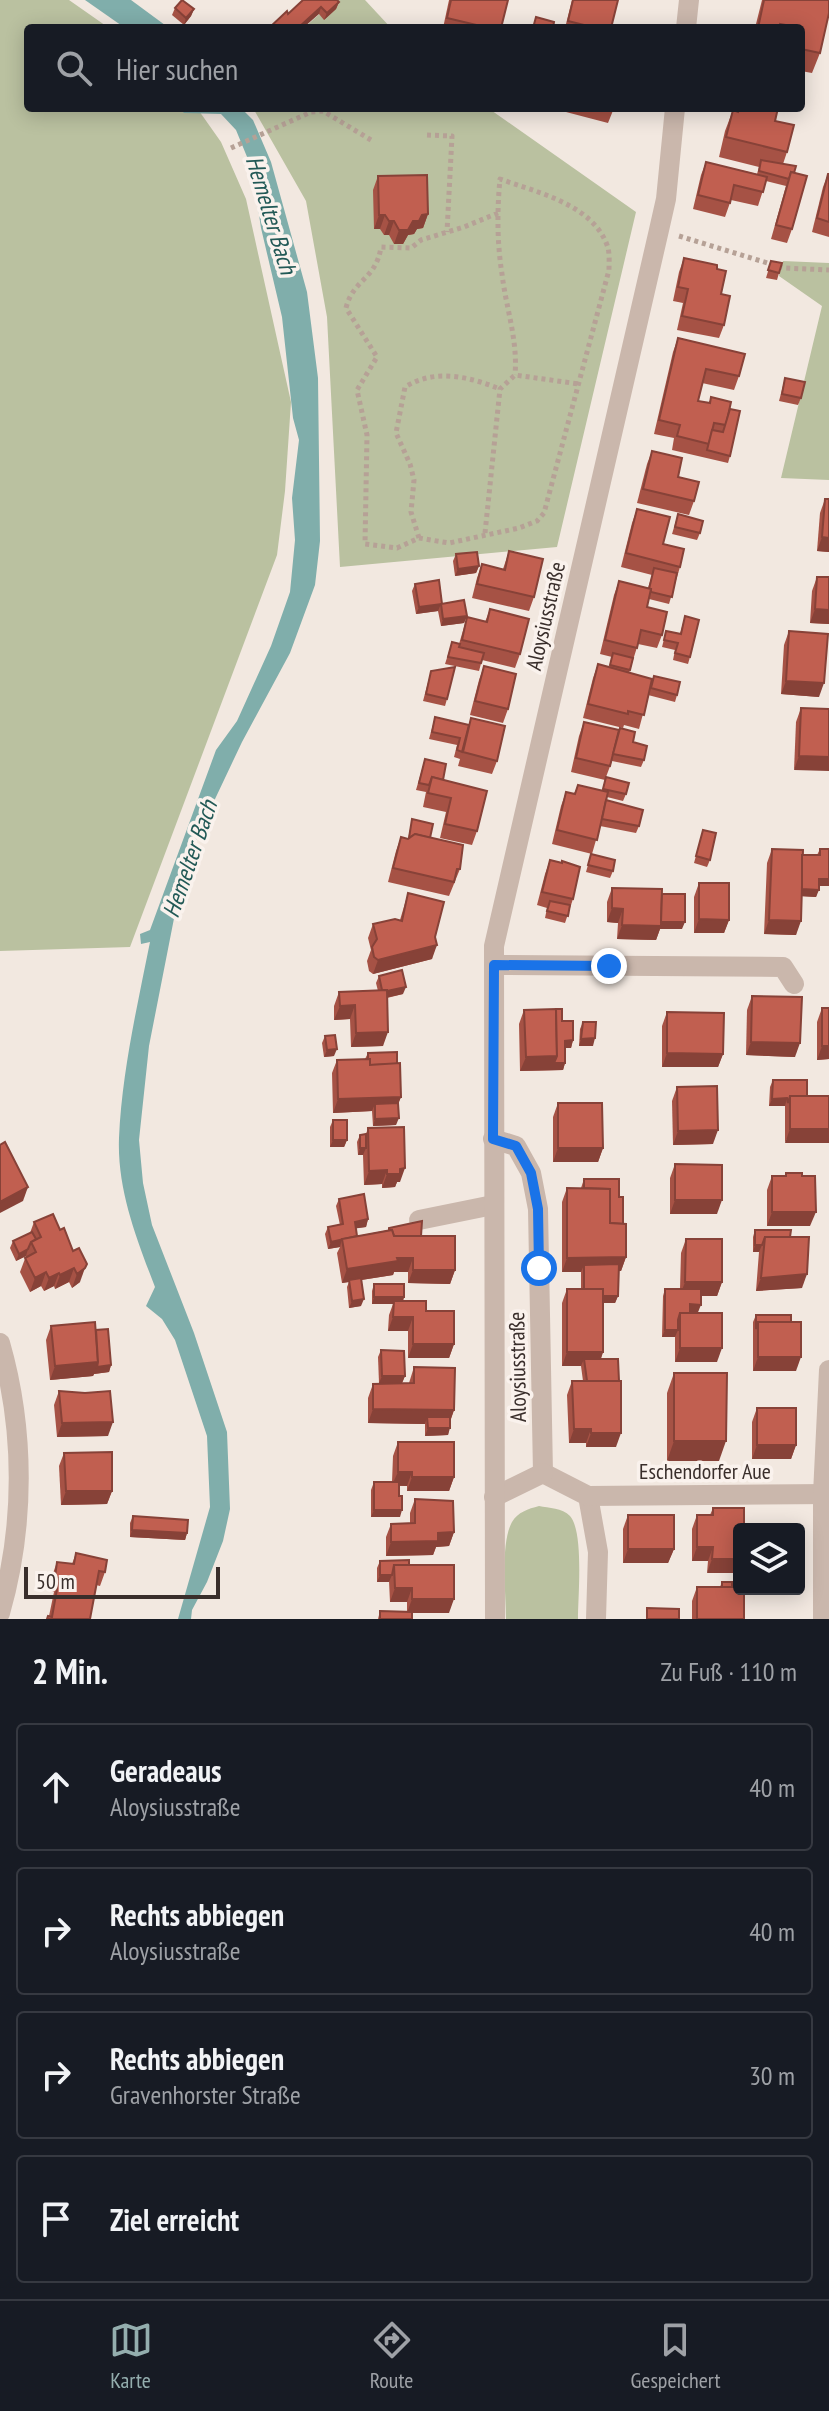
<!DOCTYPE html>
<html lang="de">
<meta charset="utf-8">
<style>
:root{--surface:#171b24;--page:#242831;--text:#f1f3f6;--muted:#9ea1a6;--line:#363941;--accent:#94aeae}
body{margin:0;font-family:"PT Sans Narrow",sans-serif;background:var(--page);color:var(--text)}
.controls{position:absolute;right:24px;bottom:24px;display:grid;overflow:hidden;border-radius:8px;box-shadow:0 4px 20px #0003}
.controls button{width:72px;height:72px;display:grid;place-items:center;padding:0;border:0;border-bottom:2px solid var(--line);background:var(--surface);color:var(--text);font:40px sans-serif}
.scale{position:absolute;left:24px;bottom:20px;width:196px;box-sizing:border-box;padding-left:8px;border:4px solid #392e2b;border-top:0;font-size:22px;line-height:28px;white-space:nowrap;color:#392e2b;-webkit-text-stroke:6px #faf2ed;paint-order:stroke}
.stop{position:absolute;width:24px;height:24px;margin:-18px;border:6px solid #1a73e8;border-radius:50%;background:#fff}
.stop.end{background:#1a73e8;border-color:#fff;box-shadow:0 2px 8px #0008}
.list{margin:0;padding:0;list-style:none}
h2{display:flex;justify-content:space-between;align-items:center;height:104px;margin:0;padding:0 32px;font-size:34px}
h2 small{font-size:26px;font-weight:400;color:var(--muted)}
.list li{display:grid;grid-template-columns:52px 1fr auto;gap:24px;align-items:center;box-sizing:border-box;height:128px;margin:0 16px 16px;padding:0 16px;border:2px solid var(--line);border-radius:8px}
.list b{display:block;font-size:30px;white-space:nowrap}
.list p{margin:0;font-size:26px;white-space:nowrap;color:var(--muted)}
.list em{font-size:26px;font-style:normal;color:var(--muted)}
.icon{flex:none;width:44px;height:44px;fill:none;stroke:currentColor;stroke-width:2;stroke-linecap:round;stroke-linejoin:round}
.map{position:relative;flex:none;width:829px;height:1619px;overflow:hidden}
.search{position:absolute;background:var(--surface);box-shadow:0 4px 20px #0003;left:24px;right:24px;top:24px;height:88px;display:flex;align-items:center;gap:20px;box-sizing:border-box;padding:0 28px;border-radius:8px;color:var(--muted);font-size:30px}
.sheet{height:680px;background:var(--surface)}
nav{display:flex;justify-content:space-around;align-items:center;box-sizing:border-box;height:112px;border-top:2px solid var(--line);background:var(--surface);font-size:22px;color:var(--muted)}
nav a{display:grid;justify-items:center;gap:4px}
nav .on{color:var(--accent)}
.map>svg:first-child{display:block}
.green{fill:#bac1a0}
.water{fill:#80aeab}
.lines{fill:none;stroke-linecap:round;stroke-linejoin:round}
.path{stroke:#b6a196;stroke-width:5;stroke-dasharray:4 4;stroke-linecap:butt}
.minor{stroke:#cab7ac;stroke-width:20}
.wall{fill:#a65245}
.shaded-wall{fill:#874238}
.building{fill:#c15f50;stroke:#874238;stroke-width:2}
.route{stroke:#1a73e8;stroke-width:10}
.labels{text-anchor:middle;stroke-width:7;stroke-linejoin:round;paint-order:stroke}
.street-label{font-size:22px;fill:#392e2b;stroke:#faf2ed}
.water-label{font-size:24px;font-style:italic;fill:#225956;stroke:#faf2ed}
</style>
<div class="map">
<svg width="829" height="1619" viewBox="0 0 829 1619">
<rect width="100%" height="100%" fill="#f2e8e0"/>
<g class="green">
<polygon points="0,0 69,0 109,28 28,28 28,108 197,108 221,142 246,199 291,402 285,491 277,555 130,947 0,951"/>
<polygon points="335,0 365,0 391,28 304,28"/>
<polygon points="253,108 488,108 636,212 557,547 340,567 327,317 306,201"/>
<polygon points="783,261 829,263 829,480 781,478 822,306 779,276"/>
<path d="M 539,1506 C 549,1508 562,1508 570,1516 C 584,1532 578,1596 578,1619 L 506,1619 C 506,1594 500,1544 512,1522 C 518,1512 528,1509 539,1506 Z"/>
</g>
<g class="water">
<polygon points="85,0 131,0 169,28 125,28"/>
<path d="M 179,108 L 241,108 L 253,120 L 271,162 L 307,292 L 318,378 L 320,541 L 315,585 L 290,653 L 242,742 L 198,835 L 179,893 L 149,1046 L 139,1140 L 143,1183 L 152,1225 L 194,1333 L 227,1432 L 230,1509 L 223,1541 L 207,1582 L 192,1610 L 191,1619 L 178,1619 L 210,1507 L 207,1436 L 175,1340 L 162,1319 L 146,1306 L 155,1287 C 137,1240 117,1190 119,1138 C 122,1072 137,1007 150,942 L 141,944 L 140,934 L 150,930 L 216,750 L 237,721 L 271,646 L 290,592 L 295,540 L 292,498 L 299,440 L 293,418 L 282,317 L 261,228 L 252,169 L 236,130 L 221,114 L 184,113 Z"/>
</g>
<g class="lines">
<g class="path">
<polyline points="427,135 452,136 447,232"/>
<polyline points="231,148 311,112 323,111 371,140"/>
<path d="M 498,213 L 464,227 L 421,240 L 411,248 L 381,247 C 376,280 353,279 346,308 L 377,357 L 357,390 L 367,435 L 365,544 L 397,548 L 419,538 L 449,543 L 519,528 L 537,521 L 544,513 L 609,270 C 609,263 610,252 607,245 C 592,204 536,192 500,179 C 497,210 497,243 502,274 C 506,308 518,340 515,375"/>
<polyline points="679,236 784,268 829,270"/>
<polyline points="485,533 500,389 515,375 579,384"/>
<path d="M 419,538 L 411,512 L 414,480 L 410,464 L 396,433 L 405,387 C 435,368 470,377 500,389"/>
</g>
<g class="minor">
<polyline points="686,28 689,0"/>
<polyline points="494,965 783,967 794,984"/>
<polyline points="493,1139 516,1146 531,1173 538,1209 543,1473 588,1496 598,1552 596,1619"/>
<polyline points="419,1220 493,1205"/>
<path d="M 0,1343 C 25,1430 25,1526 0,1613"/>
<polyline points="588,1496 829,1494"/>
<polyline points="494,1497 543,1473"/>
<polyline points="495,1619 494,946 659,230 666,199 675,108"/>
<polyline points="823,1619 823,1494 829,1370"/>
</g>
</g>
<g class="wall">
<polygon points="449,0 508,0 501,28 443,28"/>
<polygon points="572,0 618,0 611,28 565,28"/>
<polygon points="762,0 829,0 820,53 812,73 801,71 801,28 755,28"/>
<polygon points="339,2 336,9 324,20 319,14 288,14"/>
<polygon points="175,8 194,9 191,16 184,25 172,15"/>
<polygon points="567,108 614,108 608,123 566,112"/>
<polygon points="737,108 778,108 775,121 787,152 783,164 794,173 792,229 787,243 771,239 786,186 766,181 758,206 731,200 725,217 693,209 701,175 706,162 757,174 759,167 719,157 725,131 733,110 736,111"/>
<polygon points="828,174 829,174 829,237 812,232 823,187"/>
<polygon points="378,176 428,214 423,228 417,229 414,234 408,235 403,244 394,244 389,235 384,235 380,229 374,229 373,190"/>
<polygon points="684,258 717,269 724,325 719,338 677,330 683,303 673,301 679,272"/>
<polygon points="771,261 779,273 777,280 766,278"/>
<polygon points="678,338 739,376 734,390 702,383 698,401 709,403 711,397 730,409 730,456 728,463 672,450 674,438 654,434 673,352"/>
<polygon points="785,378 801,398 798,405 779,401"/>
<polygon points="652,451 678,477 694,501 689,515 637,503 647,464"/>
<polygon points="825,499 829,499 829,552 817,551 820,513"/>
<polygon points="637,509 680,567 669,604 649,599 647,607 662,635 657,648 638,644 629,673 677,695 675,702 648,695 639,729 624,725 623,728 583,718 593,678 598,664 609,668 612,657 600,654 614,595 619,581 648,588 652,575 621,567 632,523"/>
<polygon points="678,514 700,533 697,540 672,534"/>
<polygon points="509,551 534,597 529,611 472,598 477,578 482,564 503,569"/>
<polygon points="456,554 479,566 476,573 455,576 453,561"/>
<polygon points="817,577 829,577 829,624 810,623 812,591"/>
<polygon points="415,584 442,604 467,616 464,623 441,626 438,611 416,614 412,591"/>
<polygon points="490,609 520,654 515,668 482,660 479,671 445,664 452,642 459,644 467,617 485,622"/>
<polygon points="685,616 690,657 688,664 673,660 675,650 662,647 666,631 680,634"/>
<polygon points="789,631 819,697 781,694 784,645"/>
<polygon points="484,666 508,709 503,723 470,715 479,680"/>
<polygon points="431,671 447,699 445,706 423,701"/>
<polygon points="801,708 829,709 794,770 796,722"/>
<polygon points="435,717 469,725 471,718 497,761 492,774 458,766 460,759 454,757 457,745 429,739"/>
<polygon points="584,722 633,742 644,760 641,767 612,761 606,777 626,794 623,801 607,797 606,800 639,826 636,833 600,826 592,854 552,844 561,806 566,792 574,794 578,785 602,791 605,780 571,772 579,736"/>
<polygon points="425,759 443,780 477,831 472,845 440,838 446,812 423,807 426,792 416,790"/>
<polygon points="412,819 460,869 449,896 388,882 396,851 401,837 408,839"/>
<polygon points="703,830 710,860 707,867 694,863"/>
<polygon points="772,849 802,855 817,855 820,849 829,849 829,886 819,886 816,897 802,896 796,935 764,934 767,863"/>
<polygon points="591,854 613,871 610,878 586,872"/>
<polygon points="550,860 573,899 565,923 545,918 547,908 537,905 545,874"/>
<polygon points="699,883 729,920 724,933 694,933 694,897"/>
<polygon points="612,888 662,894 682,929 660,929 656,940 617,939 618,923 607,922 607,902"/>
<polygon points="408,893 435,937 432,959 373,974 369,971 367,961 371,950 368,938 373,924 400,920"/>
<polygon points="379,976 403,994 387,998 383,1046 351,1047 350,1019 334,1020 334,1006 339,992 378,991 376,983"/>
<polygon points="752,996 795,1057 746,1055 747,1010"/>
<polygon points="822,1008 829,1008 829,1065 829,1059 817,1060 817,1022"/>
<polygon points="524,1010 562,1021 573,1040 571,1048 565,1048 565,1063 563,1070 520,1071 519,1024"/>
<polygon points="667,1012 723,1054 718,1067 662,1067 662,1026"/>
<polygon points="583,1022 593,1046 579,1046 580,1029"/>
<polygon points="325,1036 334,1056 324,1057 322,1043"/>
<polygon points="368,1053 397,1064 401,1097 398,1103 396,1125 373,1126 372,1111 333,1113 332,1073 337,1060 365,1059"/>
<polygon points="773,1080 807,1096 785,1143 785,1106 769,1106 770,1087"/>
<polygon points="677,1087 713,1144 673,1145 672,1101"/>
<polygon points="558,1103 603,1148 598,1162 553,1162 553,1117"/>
<polygon points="333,1120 347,1140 344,1147 330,1147 330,1127"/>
<polygon points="368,1128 400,1182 397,1182 395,1187 382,1188 382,1184 364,1185 363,1155 358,1155 357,1142 360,1135 366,1134"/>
<polygon points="675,1164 717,1214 670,1214 670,1178"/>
<polygon points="786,1173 810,1226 767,1226 767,1190 772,1176 785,1176"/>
<polygon points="584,1179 619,1197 623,1224 626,1257 621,1271 619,1271 618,1296 615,1303 603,1303 603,1352 601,1359 616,1447 586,1447 586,1443 569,1443 567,1395 572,1381 583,1381 581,1366 562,1366 562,1303 567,1289 581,1289 581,1272 562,1272 562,1202 567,1188 581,1188"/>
<polygon points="339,1199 368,1219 366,1227 356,1228 357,1236 388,1230 389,1228 421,1236 455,1270 450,1284 408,1283 408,1272 394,1272 393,1275 361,1280 361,1306 349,1308 347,1287 349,1282 342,1283 337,1253 340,1247 328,1249 325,1234 328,1227 340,1225 336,1206"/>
<polygon points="53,1214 80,1282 72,1288 69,1282 55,1289 54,1286 44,1291 41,1286 30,1292 20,1272 26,1256 16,1261 10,1248 13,1241 30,1233 34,1222"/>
<polygon points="755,1230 790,1237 802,1288 756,1291 759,1252 753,1252 753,1237"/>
<polygon points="686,1239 722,1282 717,1296 701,1296 698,1312 690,1312 717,1362 675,1362 675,1337 662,1337 663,1296 665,1289 680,1289 681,1253"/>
<polygon points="374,1284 404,1297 403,1301 426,1311 454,1344 449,1358 408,1358 408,1331 388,1331 389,1315 393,1304 372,1304 372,1291"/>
<polygon points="756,1315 796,1371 753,1371 753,1322"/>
<polygon points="51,1326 96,1330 111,1365 109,1372 94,1374 93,1376 50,1380 46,1340"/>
<polygon points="381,1350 405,1376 402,1383 379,1383 378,1357"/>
<polygon points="414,1367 454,1410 450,1422 448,1435 425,1436 425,1424 368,1423 368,1398 373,1384 409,1383"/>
<polygon points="674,1373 719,1461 667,1461 667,1393"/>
<polygon points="59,1391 108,1436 57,1437 54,1405"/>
<polygon points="757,1408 796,1445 791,1459 752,1459 752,1422"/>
<polygon points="398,1442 454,1477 449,1491 407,1491 407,1486 399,1486 400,1517 371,1517 371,1490 374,1482 392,1482 393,1456"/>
<polygon points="64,1453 112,1491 107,1504 61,1505 59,1466"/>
<polygon points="415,1499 454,1532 449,1546 436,1547 433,1555 386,1556 386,1537 391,1524 410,1523 410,1513"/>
<polygon points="713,1508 744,1508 707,1573 708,1561 692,1561 692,1529 697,1515 710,1515"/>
<polygon points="628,1515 674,1549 668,1563 623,1563 623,1529"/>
<polygon points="133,1516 187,1533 185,1540 130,1537 130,1523"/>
<polygon points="76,1553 105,1572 100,1586 96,1585 90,1619 49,1616 54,1592 50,1591 52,1576 57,1562 72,1564"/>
<polygon points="380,1561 409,1565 449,1613 412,1613 412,1619 378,1619 380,1611 407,1612 407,1602 390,1602 389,1581 377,1582 377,1568"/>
<polygon points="722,1582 732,1587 744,1619 692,1619 692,1601 697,1587 720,1587"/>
</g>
<g class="shaded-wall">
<polygon points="339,2 336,9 324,20 327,13"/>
<polygon points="321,7 319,14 303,28 298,28"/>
<polygon points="194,9 191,16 184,25 186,18"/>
<polygon points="428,214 423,228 417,229 414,234 408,235 403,244 394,244 399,230 422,215"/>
<polygon points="379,215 385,215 380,229 374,229"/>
<polygon points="389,221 394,221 389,235 384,235"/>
<polygon points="822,537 829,538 829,552 817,551"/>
<polygon points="479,566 476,573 455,576 458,569"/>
<polygon points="441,604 438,611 416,614 419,607"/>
<polygon points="815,609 829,610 829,624 810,623"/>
<polygon points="467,616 464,623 441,626 443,619"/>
<polygon points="786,681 824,683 819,697 781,694"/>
<polygon points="799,756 829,757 829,771 794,770"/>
<polygon points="819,879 829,879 829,886 816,886"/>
<polygon points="799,889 819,890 816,897 797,896"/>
<polygon points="612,908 623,909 618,923 607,922"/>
<polygon points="699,919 729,920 724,933 694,933"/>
<polygon points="769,920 801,921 796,935 764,934"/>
<polygon points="659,922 685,922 682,929 660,929 656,940 617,939 622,925"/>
<polygon points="437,945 432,959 373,974 378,960"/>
<polygon points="406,987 403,994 380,999 383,992"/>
<polygon points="355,1005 350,1019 334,1020 340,1006"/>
<polygon points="388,1032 383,1046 351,1047 356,1033"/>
<polygon points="595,1038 593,1046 579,1046 581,1039"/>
<polygon points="573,1040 571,1048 562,1048 565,1041"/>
<polygon points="751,1042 800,1043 795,1057 746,1055"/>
<polygon points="822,1046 829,1046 829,1059 817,1060"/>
<polygon points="337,1049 334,1056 324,1057 327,1050"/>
<polygon points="667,1053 723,1054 718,1067 662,1067"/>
<polygon points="557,1056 565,1063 563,1070 520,1071 526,1057"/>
<polygon points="401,1097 396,1110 375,1104 372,1111 333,1113 338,1099"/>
<polygon points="787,1098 785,1106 769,1106 772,1099"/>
<polygon points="399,1118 396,1125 373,1126 375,1119"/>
<polygon points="790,1129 829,1129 829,1143 785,1143"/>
<polygon points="718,1130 713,1144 673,1145 678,1131"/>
<polygon points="333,1140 347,1140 344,1147 330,1147"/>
<polygon points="360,1148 366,1148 363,1155 358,1155"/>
<polygon points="558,1148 603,1148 598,1162 553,1162"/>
<polygon points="405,1168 400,1182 397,1182 395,1187 382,1188 387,1174 400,1169"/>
<polygon points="387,1170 382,1184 364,1185 369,1171"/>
<polygon points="28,1187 23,1201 0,1213 0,1202"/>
<polygon points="675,1200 722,1200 717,1214 670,1214"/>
<polygon points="772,1212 816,1212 810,1226 767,1226"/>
<polygon points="368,1219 366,1227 352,1229 355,1222"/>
<polygon points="342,1239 340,1247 328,1249 331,1242"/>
<polygon points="755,1245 762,1245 759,1252 753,1252"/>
<polygon points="28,1249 26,1256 16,1261 19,1254"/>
<polygon points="626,1257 621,1271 584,1272 584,1265 581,1272 562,1272 567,1258"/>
<polygon points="397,1258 413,1258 408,1272 394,1272 393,1275 342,1283 347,1269"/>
<polygon points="74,1268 69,1282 55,1289 60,1275"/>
<polygon points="85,1268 80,1282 72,1288 77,1274"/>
<polygon points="413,1270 455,1270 450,1284 408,1283"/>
<polygon points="46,1272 41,1286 30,1292 35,1278"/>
<polygon points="59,1273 54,1286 44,1291 49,1278"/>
<polygon points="807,1274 802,1288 756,1291 761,1278"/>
<polygon points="685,1282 722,1282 717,1296 680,1296"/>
<polygon points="584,1296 618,1296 615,1303 581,1303"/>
<polygon points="374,1297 404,1297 402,1304 394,1301 393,1304 372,1304"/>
<polygon points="364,1299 361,1306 349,1308 352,1301"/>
<polygon points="690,1304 701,1305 698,1312 687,1312"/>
<polygon points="393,1317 413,1317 408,1331 388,1331"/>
<polygon points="665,1330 678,1330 675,1337 662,1337"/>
<polygon points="413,1344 454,1344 449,1358 408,1358"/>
<polygon points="680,1348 722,1348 717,1362 675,1362"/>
<polygon points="567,1352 603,1352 598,1366 584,1359 581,1366 562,1366"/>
<polygon points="758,1357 801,1357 796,1371 753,1371"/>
<polygon points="98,1362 111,1365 109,1372 94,1374 93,1376 50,1380 55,1366"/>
<polygon points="382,1376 405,1376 402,1383 379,1383"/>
<polygon points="373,1409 454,1410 449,1424 427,1417 425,1424 368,1423"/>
<polygon points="113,1422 108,1436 57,1437 62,1423"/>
<polygon points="428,1428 450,1428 448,1435 425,1436"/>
<polygon points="574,1429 591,1429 586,1443 569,1443"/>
<polygon points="591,1433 621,1433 616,1447 586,1447"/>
<polygon points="674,1441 726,1441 719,1461 667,1461"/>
<polygon points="757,1445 796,1445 791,1459 752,1459"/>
<polygon points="398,1472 412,1472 407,1486 392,1485"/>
<polygon points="412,1477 454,1477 449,1491 407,1491"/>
<polygon points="66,1491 112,1491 107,1504 61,1505"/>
<polygon points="374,1510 402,1510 400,1517 371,1517"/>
<polygon points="132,1530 187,1533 185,1540 130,1537"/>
<polygon points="454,1532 449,1546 436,1547 433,1555 386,1556 391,1542 438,1533"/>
<polygon points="697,1547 713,1547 708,1561 692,1561"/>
<polygon points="628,1549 674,1549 668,1563 623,1563"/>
<polygon points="712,1559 739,1559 739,1573 707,1573"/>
<polygon points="380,1575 392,1575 389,1582 377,1582"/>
<polygon points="395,1588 412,1588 407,1602 390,1602"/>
<polygon points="412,1599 454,1599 449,1613 407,1613"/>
</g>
<g class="building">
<polygon points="182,0 194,9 186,18 175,8"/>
<polygon points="303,0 337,0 339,2 327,13 321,7 298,28 269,28 287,11 288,14"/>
<polygon points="451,0 508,0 501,28 489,28 447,18"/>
<polygon points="573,0 618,0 611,28 596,28 568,21"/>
<polygon points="764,0 829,0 829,13 820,53 801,49 801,38 803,30 801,28 780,24 779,28 758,28"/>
<polygon points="536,17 554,22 553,28 533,28"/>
<polygon points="739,108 778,108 775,121 794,125 787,152 726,137 733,110 738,112"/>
<polygon points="761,160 796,166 794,173 791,172 789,179 759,171"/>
<polygon points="706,162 767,177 763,192 734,185 730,203 698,195"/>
<polygon points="791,172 807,176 792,229 776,225"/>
<polygon points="828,174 829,174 829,222 817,218"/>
<polygon points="427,175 428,214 422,215 419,221 413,221 408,230 399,230 394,221 389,221 385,215 379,215 378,176"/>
<polygon points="684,258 717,265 717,269 726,271 721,294 730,296 724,325 682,316 688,289 678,287"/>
<polygon points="771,261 782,263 779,273 768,270"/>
<polygon points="678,338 745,354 739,376 706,369 698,401 710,403 711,397 731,402 726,425 714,423 709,444 677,436 680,425 659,420"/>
<polygon points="785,378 805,382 801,398 782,394"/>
<polygon points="730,409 740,411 730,456 707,450 712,430 723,432"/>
<polygon points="652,451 682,458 678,477 699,482 694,501 643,489"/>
<polygon points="825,499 829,499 829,538 822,537"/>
<polygon points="637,509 670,517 663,544 684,549 680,567 626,553"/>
<polygon points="678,514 703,521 700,533 675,527"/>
<polygon points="509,551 543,559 534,597 477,584 482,564 505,570"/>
<polygon points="477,552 479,566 458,569 456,554"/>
<polygon points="654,568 677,573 672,597 651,592 651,589 649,589"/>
<polygon points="817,577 829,577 829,610 815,609"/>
<polygon points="439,580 442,604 419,607 415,584"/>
<polygon points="619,581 651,589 647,607 667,612 662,635 641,630 637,648 605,640"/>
<polygon points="464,600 467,616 443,619 441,604"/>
<polygon points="490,609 529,619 520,654 462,640 467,617 487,622"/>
<polygon points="685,616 699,620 690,657 675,653 678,643 664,640 666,631 681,634"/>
<polygon points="789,631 828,634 824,683 786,681"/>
<polygon points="452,642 460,644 459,647 484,653 481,663 448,657"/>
<polygon points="613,653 633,658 630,670 610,665"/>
<polygon points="598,664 652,679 644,715 628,711 628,714 588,704"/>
<polygon points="484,666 516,674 508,709 475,701"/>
<polygon points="455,667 447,699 426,694 431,671"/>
<polygon points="654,676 680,682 677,695 651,688"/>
<polygon points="801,708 829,709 829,757 799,756"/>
<polygon points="435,717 469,725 462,752 457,750 460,738 432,732"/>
<polygon points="471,718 505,726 497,761 463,752"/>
<polygon points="584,722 619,730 610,766 576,758"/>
<polygon points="620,728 635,732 633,742 647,746 644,760 613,754"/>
<polygon points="425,759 446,764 443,780 432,777 429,785 419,783"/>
<polygon points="432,777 487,791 477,831 445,824 451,798 428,793"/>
<polygon points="606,777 629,783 626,794 603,789"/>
<polygon points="578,785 608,792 597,840 557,830 566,792 575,794"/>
<polygon points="606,800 643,810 639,826 602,819"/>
<polygon points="412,819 433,824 430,838 415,834 409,838"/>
<polygon points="703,830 716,833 710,860 696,856"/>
<polygon points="415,834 463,845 460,869 457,869 454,882 393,868 401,837 408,839"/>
<polygon points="772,849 803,850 801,921 769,920"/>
<polygon points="820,849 829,849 829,879 819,879 819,890 802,889 802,855 820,855"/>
<polygon points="591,854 615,860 613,871 588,865"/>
<polygon points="550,860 562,863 562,861 580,867 573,899 542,892"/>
<polygon points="699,883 729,883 729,920 699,919"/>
<polygon points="612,888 662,889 661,926 622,925 623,909 612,908"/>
<polygon points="408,893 444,902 435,937 437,945 378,960 374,957 372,947 377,939 373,924 395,919 402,921"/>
<polygon points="662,894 685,894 685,922 661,922"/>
<polygon points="550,901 570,905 568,916 547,911"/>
<polygon points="402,970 406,987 387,991 387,990 382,990 379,976"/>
<polygon points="387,990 388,1032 356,1033 355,1005 340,1006 339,992"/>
<polygon points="752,996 802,997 800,1043 751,1042"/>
<rect x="822" y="1008" width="7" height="38"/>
<polygon points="556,1009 557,1056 526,1057 524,1010"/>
<polygon points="556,1009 562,1009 562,1021 573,1021 573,1040 565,1041 565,1063 554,1063 557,1056"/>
<polygon points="667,1012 724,1013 723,1054 667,1053"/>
<polygon points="583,1022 596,1022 595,1038 581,1039"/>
<polygon points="335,1035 337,1049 327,1050 325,1036"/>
<polygon points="397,1052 397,1064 370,1065 370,1059 368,1059 368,1053"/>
<polygon points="370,1059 370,1065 400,1063 401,1097 338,1099 337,1060"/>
<polygon points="773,1080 807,1080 807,1096 790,1096 788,1103 787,1098 772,1099"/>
<polygon points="717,1086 718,1130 678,1131 677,1087"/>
<rect x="790" y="1096" width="39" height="33"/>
<polygon points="398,1103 399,1118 375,1119 375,1104"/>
<polygon points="558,1103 602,1103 603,1148 558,1148"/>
<rect x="333" y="1120" width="14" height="20"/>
<polygon points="404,1127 405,1168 400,1169 400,1174 387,1174 387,1170 369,1171 368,1128"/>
<polygon points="366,1134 366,1148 360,1148 360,1135"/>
<polygon points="5,1142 28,1187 0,1202 0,1145"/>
<polygon points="675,1164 722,1165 722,1200 675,1200"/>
<polygon points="786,1173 802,1173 802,1176 815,1176 816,1212 772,1212 772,1176 786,1176"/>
<polygon points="584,1179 619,1179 619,1197 623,1197 623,1224 610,1223 610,1189 584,1188"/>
<polygon points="567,1188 610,1189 610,1223 626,1224 626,1257 567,1258"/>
<polygon points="364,1194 368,1219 355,1222 357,1236 331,1242 328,1227 343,1224 339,1199"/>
<polygon points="53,1214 60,1230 64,1228 73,1251 79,1248 87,1264 85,1268 77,1274 74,1268 60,1275 59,1273 49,1278 46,1272 35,1278 25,1258 36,1252 31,1242 41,1237 34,1222"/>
<polygon points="422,1221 421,1236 394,1236 392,1230 389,1230 389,1228"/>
<polygon points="392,1230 394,1236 455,1236 455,1270 413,1270 413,1258 397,1258 398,1261 347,1269 342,1239"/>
<polygon points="755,1230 791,1230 790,1237 765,1237 762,1245 755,1245"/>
<polygon points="32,1232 36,1239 31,1242 28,1249 19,1254 13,1241"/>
<polygon points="765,1237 809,1237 807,1274 761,1278"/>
<polygon points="686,1239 722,1239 722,1282 685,1282"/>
<polygon points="619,1264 618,1296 603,1296 603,1289 584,1289 584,1265"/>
<polygon points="361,1278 364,1299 352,1301 349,1280"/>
<rect x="374" y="1284" width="30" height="13"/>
<rect x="567" y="1289" width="36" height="63"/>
<polygon points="665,1289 701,1289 701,1305 690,1304 690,1313 680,1313 678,1320 678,1330 665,1330"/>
<polygon points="394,1301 426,1301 426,1311 454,1311 454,1344 413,1344 413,1317 393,1317"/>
<rect x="680" y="1313" width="42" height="35"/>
<polygon points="756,1315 791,1315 791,1322 758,1322 756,1329"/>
<polygon points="95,1322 98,1362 55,1366 51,1326"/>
<rect x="758" y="1322" width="43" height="35"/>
<polygon points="108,1329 111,1365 97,1367 98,1362 96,1330"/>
<polygon points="381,1350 404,1351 405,1376 382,1376"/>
<polygon points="584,1359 618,1359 619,1381 587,1381"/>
<polygon points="414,1367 455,1368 454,1410 373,1409 373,1384 414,1383"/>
<polygon points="674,1373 727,1373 726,1441 674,1441"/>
<polygon points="572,1381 621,1381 621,1433 591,1433 591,1429 574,1429"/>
<polygon points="59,1391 85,1393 110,1391 113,1422 62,1423"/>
<rect x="757" y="1408" width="39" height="37"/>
<polygon points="427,1417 450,1417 450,1428 428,1428"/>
<polygon points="398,1442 454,1442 454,1477 412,1477 412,1472 398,1472"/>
<polygon points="112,1452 112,1491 66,1491 64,1453"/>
<polygon points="374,1482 399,1482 399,1496 402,1496 402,1510 374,1510"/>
<polygon points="415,1499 453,1501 454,1532 438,1533 438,1541 391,1542 391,1524 415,1523"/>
<polygon points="713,1508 744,1508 744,1529 739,1529 739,1559 712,1559 713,1547 697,1547 697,1515 713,1515"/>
<rect x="628" y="1515" width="46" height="34"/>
<polygon points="133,1516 188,1520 187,1533 132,1530"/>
<polygon points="76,1553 107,1560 105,1572 99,1571 90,1619 47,1619 48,1616 52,1617 59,1578 55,1577 57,1562 74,1564"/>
<polygon points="409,1560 409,1565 394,1565 392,1575 380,1575 380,1561"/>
<polygon points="394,1565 454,1565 454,1599 412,1599 412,1588 395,1588"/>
<rect x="722" y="1582" width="10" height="5"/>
<polygon points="697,1587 739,1587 739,1589 744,1589 744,1619 697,1619"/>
<polygon points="647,1608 679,1609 679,1619 647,1619"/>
<polygon points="380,1611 412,1612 412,1619 380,1619"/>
</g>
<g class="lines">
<polyline class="route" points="539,1268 538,1209 531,1173 516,1146 493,1139 494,965 609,966"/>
</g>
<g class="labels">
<g class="street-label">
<text transform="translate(545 616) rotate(-77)" y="8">Aloysiusstraße</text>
<text transform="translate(517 1367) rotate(-91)" y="8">Aloysiusstraße</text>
<text x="705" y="1479">Eschendorfer Aue</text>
</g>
<g class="water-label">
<text transform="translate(271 215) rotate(73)" y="8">Hemelter Bach</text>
<text transform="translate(190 859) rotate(-71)" y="8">Hemelter Bach</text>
</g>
</g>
</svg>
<div class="controls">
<button><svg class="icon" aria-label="layers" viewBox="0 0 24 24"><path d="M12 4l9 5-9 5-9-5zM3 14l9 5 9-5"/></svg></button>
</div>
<div class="scale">50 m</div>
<div class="stop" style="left:539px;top:1268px"></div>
<div class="stop end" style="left:609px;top:966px"></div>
<div class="search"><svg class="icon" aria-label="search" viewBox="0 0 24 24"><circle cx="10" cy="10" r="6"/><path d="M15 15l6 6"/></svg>Hier suchen</div>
</div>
<section class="sheet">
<h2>2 Min.<small>Zu Fuß · 110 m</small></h2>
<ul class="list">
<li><svg class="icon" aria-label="ahead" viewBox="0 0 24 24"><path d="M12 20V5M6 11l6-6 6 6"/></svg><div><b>Geradeaus</b><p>Aloysiusstraße</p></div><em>40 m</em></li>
<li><svg class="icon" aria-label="right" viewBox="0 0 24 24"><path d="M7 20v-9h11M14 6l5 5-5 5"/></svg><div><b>Rechts abbiegen</b><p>Aloysiusstraße</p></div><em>40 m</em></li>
<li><svg class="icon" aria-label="right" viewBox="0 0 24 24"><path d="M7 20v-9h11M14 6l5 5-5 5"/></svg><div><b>Rechts abbiegen</b><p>Gravenhorster Straße</p></div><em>30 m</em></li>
<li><svg class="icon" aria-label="arrive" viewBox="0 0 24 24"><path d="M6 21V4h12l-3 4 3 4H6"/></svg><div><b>Ziel erreicht</b></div></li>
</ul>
</section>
<nav>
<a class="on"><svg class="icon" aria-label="map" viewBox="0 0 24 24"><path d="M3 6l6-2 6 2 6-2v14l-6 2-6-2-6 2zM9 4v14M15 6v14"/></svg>Karte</a>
<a><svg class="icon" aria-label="directions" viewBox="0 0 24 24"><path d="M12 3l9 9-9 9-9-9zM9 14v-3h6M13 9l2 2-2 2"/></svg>Route</a>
<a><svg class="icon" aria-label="saved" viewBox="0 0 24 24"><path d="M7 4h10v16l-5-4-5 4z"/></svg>Gespeichert</a>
</nav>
